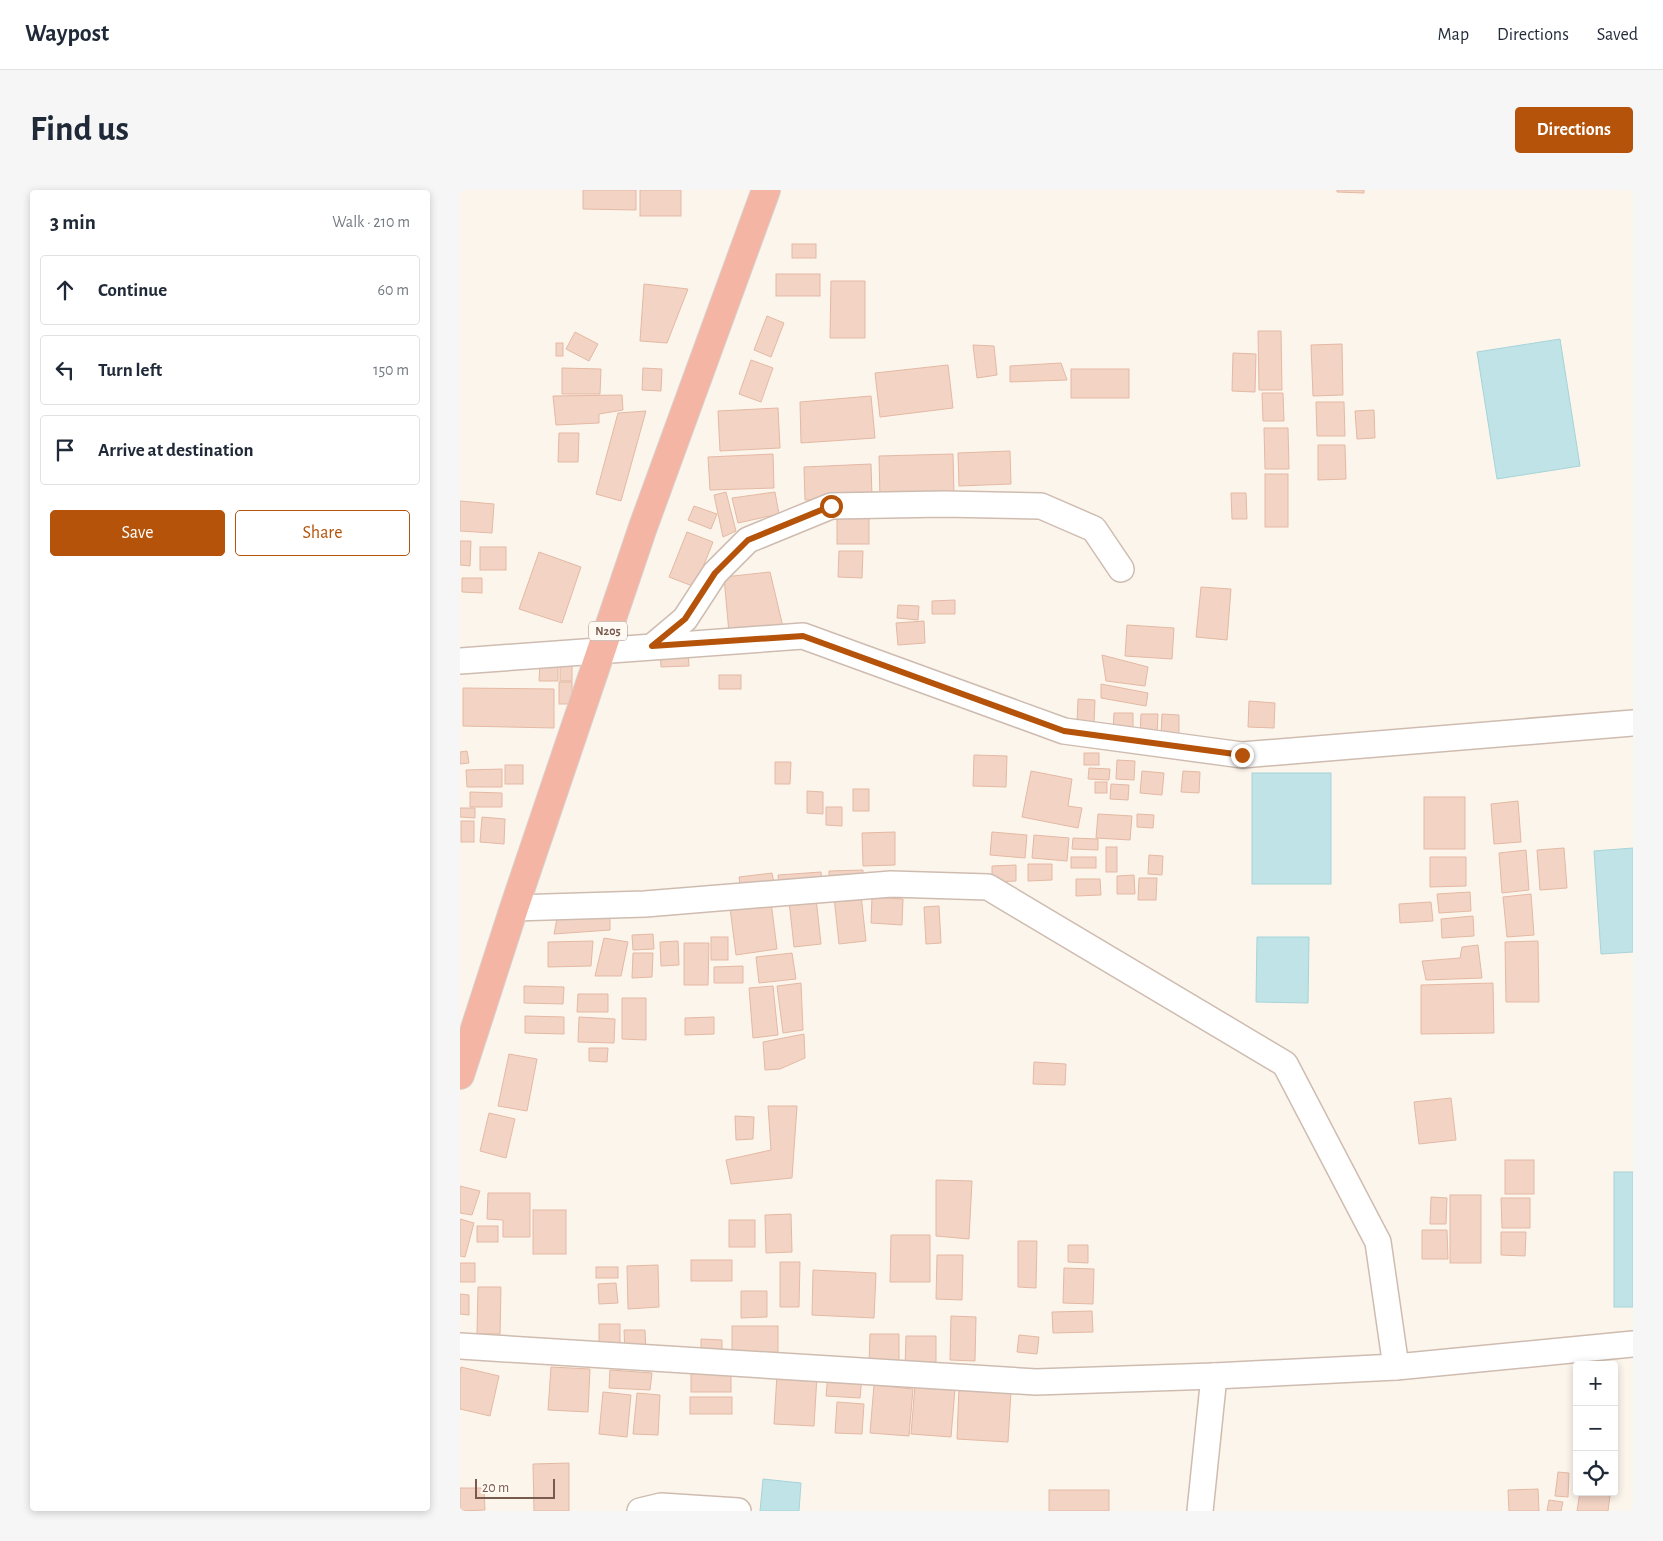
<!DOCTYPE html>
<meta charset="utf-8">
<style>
:root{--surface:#fff;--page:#f6f6f7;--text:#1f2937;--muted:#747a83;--line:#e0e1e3;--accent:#b45309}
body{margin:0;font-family:"Alegreya Sans",sans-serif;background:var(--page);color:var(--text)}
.controls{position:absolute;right:15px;bottom:15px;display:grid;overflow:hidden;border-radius:5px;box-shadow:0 2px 8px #0003}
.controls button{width:45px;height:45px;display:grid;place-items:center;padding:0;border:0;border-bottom:1px solid var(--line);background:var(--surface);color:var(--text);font:25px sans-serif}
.scale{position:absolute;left:15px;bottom:12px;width:80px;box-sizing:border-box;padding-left:5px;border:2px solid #785a4e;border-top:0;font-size:14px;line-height:18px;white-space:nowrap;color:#785a4e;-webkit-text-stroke:4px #fff9f3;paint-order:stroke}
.stop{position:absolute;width:15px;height:15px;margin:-11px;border:4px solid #b45309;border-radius:50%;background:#fff}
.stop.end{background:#b45309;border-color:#fff;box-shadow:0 1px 5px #0008}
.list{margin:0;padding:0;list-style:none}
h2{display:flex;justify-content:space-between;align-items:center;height:65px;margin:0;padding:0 20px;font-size:21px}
h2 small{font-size:16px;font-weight:400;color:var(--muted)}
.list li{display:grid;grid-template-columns:32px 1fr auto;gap:15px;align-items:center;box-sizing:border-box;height:70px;margin:0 10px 10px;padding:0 10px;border:1px solid var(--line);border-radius:5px}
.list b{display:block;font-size:19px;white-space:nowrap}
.list em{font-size:16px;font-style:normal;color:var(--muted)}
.actions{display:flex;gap:10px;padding:15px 20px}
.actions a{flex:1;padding:11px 0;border:1px solid var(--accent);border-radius:5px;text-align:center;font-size:18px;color:var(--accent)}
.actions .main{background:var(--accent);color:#fff}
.icon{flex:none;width:28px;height:28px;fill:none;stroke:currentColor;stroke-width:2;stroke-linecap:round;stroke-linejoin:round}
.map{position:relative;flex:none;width:1173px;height:1321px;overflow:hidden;border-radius:5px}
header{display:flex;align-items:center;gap:30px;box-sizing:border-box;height:70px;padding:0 25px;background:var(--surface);border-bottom:1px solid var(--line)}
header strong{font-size:24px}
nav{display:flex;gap:28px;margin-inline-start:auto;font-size:18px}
.intro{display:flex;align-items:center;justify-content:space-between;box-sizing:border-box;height:120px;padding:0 30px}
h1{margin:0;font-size:35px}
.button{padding:12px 22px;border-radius:5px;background:var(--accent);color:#fff;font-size:18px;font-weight:700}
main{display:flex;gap:30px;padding:0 30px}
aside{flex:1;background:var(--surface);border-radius:5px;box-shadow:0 2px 8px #0003}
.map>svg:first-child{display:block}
.water{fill:#c0e3e7;stroke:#a6d4d8}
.building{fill:#f2d3c4;stroke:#e4b9a4}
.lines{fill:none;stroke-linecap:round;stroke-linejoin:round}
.street-casing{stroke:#cfbcb0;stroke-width:28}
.highway-casing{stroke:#d9d1cd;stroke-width:30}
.street{stroke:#fff;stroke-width:25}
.highway{stroke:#f5b5a5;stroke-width:28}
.route{stroke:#b45309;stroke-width:6}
.labels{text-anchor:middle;stroke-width:4;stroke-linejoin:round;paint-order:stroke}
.shield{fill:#fff9f3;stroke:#a08a80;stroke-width:1}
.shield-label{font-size:12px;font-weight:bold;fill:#785a4e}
</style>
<header>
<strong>Waypost</strong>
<nav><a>Map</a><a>Directions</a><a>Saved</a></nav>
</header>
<div class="intro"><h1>Find us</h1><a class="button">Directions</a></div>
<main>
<aside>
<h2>3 min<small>Walk · 210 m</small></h2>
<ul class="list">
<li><svg class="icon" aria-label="ahead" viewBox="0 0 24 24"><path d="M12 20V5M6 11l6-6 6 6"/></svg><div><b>Continue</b></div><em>60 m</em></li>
<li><svg class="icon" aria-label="left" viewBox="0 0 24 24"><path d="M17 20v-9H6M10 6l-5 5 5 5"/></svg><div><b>Turn left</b></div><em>150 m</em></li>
<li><svg class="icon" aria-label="arrive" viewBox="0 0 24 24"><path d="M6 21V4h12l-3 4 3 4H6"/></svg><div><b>Arrive at destination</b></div></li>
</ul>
<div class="actions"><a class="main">Save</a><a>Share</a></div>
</aside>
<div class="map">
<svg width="1173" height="1321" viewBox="0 0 1173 1321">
<rect width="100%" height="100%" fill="#fcf5ec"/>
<g class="water">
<polygon points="1100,149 1120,276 1037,289 1017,162"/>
<rect x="792" y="583" width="79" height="111"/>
<polygon points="1173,658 1173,762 1141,764 1134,661"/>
<polygon points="797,747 849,747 848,813 796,812"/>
<rect x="1154" y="982" width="19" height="135"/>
<polygon points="303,1289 341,1293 339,1321 300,1321"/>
</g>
<g class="building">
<polygon points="123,0 176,0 176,20 123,19"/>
<rect x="180" y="0" width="41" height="26"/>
<polygon points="877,0 904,0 904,3 877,2"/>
<rect x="332" y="54" width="24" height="14"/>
<rect x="316" y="84" width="44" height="22"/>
<polygon points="371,91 405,91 405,148 370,148"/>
<polygon points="184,94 228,99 207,153 180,151"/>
<polygon points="307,126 324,133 311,167 294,160"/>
<polygon points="798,141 821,141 822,200 799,200"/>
<polygon points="115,142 138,154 129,171 106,159"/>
<rect x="96" y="153" width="7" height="13"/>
<polygon points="882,154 883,205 853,206 851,155"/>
<polygon points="513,155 534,156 537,185 517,188"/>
<polygon points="773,163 796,164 795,202 772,201"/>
<polygon points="291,170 313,178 301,212 279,204"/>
<polygon points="601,173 607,190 550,192 550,176"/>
<polygon points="488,175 493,218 420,227 415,183"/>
<polygon points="102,178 141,179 140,204 102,204"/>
<polygon points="183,178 202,179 201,201 182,200"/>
<rect x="611" y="179" width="58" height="29"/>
<polygon points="802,203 823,203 824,231 803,231"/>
<polygon points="162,205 163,220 139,224 139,233 96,235 93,206"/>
<polygon points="411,206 415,248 341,253 340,212"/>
<polygon points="856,212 884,212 885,246 857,246"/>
<polygon points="318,218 320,258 260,261 258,221"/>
<polygon points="914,220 915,248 897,249 895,221"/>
<polygon points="186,221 161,311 136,304 158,223"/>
<polygon points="804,238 828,238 829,279 805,279"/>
<polygon points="99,243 119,243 118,272 98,272"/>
<polygon points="858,255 885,255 886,289 858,290"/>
<polygon points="550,261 551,294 499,296 498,263"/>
<polygon points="313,264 314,298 250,300 248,267"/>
<polygon points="493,264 494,306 420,309 419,266"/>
<polygon points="411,274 412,308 345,310 344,277"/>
<rect x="805" y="284" width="23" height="53"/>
<polygon points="266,302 276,341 263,347 254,305"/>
<polygon points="315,302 319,324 278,333 272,308"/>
<polygon points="771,303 786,303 787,329 772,329"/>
<polygon points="0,311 34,314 32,343 0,341"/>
<polygon points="234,316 257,324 251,339 228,330"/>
<rect x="377" y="320" width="32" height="34"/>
<polygon points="227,342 253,352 235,397 209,387"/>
<polygon points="0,351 11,351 10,376 0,375"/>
<rect x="20" y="357" width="26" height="23"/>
<polygon points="379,361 403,361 402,388 378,387"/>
<polygon points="79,362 121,377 102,433 59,419"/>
<polygon points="310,382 323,437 269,443 264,387"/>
<polygon points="2,388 22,388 22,403 2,402"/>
<polygon points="741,397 771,399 767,450 736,447"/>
<polygon points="495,410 495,424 472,424 472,411"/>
<polygon points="438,415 459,416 458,430 437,428"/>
<polygon points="464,431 465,453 438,455 436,433"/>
<polygon points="667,435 714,438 712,469 665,466"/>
<polygon points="228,459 229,476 201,477 200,460"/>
<polygon points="642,465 688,477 685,496 646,491"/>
<rect x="100" y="472" width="12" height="19"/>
<polygon points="80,473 98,473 98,491 79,491"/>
<rect x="259" y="485" width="22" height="14"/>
<rect x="99" y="492" width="13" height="22"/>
<polygon points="641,494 688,503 686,516 641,508"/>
<polygon points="3,498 94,499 94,538 3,536"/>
<polygon points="618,509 635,510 634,534 617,533"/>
<polygon points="789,511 815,513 814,538 788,537"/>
<polygon points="654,523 673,523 673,542 653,542"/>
<polygon points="681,524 698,524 697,545 680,545"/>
<polygon points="702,524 719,525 719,546 701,545"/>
<polygon points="7,561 9,573 0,574 0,562"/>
<rect x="624" y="563" width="15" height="12"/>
<polygon points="514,565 547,566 546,597 513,596"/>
<polygon points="657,570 675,571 674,590 656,589"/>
<polygon points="315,572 331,572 330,594 315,594"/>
<rect x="45" y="575" width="18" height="19"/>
<polygon points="629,578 650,579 649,590 628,589"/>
<polygon points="42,579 42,597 7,597 6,580"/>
<polygon points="571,581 612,589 608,616 622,618 618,638 562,627"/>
<polygon points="682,581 704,583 702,605 680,603"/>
<polygon points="723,581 740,582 739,603 721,602"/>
<rect x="635" y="592" width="12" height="11"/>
<polygon points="651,594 669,595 668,610 650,609"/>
<rect x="393" y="599" width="16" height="22"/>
<polygon points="347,601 363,602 363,624 347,623"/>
<polygon points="10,602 42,603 42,617 10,617"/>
<rect x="964" y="607" width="41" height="52"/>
<polygon points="1058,611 1061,652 1034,654 1031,614"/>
<polygon points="366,617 382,617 382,636 366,635"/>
<polygon points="0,618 15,618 15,628 0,627"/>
<polygon points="638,624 672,626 670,650 636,648"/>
<polygon points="677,624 694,625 693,638 677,637"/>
<polygon points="22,627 45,629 44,654 20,652"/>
<rect x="1" y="631" width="13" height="21"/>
<polygon points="435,642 435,675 403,676 402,643"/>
<polygon points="532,642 567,645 565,668 530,665"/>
<polygon points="574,645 609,648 607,671 572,668"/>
<polygon points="613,648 638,649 638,660 612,659"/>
<rect x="646" y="657" width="11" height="25"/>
<polygon points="1104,658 1107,698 1080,700 1077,660"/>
<polygon points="1066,660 1069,700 1042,703 1039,663"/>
<polygon points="689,665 703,666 702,685 688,684"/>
<rect x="611" y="667" width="25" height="11"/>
<polygon points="970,667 1006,667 1006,696 970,697"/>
<polygon points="568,674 592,674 592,690 568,691"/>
<polygon points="556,675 556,691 532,692 532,676"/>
<polygon points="403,680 403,693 369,694 369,681"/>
<polygon points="361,682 362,695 319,698 318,685"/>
<polygon points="312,683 315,698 281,703 279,687"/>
<polygon points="674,685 675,704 657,704 657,686"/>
<polygon points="679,688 697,688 696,710 678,710"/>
<polygon points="616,689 640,689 641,705 616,706"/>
<polygon points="1010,702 1011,721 979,723 977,704"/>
<polygon points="1071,704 1074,745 1047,747 1043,707"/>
<polygon points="401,705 406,751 379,754 374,707"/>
<polygon points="412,707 443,709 442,735 411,733"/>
<polygon points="356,708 361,754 334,757 329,711"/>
<polygon points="311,712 317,759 276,765 270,718"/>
<polygon points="971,712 973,731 940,733 939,714"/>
<polygon points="479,716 481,753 466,754 464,717"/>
<polygon points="150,721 150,740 94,744 98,723"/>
<polygon points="1013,726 1014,746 982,748 981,729"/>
<polygon points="193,744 194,759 173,760 172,745"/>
<rect x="251" y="747" width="17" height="23"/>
<polygon points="144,748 168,752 161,786 135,786"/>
<polygon points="133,751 131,776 88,777 88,752"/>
<polygon points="218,751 219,775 201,776 200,752"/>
<polygon points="1078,751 1079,812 1046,812 1045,752"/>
<polygon points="224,753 249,753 248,795 224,795"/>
<polygon points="1018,755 1022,788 966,790 962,771 1000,768 1002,757"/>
<polygon points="173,763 193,763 192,787 172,788"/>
<polygon points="332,763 336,789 299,793 296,767"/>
<polygon points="283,776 283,793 254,793 254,777"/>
<polygon points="341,793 343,840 323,843 317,796"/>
<polygon points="1033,793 1034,843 961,844 961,795"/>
<polygon points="64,796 104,797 103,814 64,813"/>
<polygon points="313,796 318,845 293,848 289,798"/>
<polygon points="118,804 148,804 148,822 117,822"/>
<polygon points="162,808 186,808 186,850 162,849"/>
<polygon points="65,826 104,827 104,844 65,843"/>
<polygon points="119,827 155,829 154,853 118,852"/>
<polygon points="254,827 254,844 225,845 225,828"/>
<polygon points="344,844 345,868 320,879 305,880 303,852"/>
<polygon points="129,858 148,858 147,872 129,871"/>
<polygon points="49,864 77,869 67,921 38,916"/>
<polygon points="574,872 606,874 605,895 573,894"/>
<polygon points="991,908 996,950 959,954 954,912"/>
<polygon points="308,916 337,916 332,988 271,994 266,970 311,960"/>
<polygon points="29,923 55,929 46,968 20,961"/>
<polygon points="275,926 294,927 293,949 276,950"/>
<rect x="1045" y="970" width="29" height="34"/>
<polygon points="476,990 512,991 509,1049 476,1046"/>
<polygon points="0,996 20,1001 12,1025 0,1023"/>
<polygon points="28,1003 70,1003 70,1047 43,1047 43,1030 27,1029"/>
<rect x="990" y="1005" width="31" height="68"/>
<polygon points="971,1007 987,1008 986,1034 970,1034"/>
<polygon points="1041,1008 1070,1008 1070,1038 1042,1038"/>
<rect x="73" y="1020" width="33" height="44"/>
<polygon points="331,1024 332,1062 306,1063 305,1025"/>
<polygon points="0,1029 14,1033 5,1067 0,1066"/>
<rect x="269" y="1030" width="26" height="27"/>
<rect x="17" y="1036" width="21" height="16"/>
<polygon points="962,1040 987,1040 988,1069 962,1069"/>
<polygon points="1041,1042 1066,1042 1065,1066 1041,1065"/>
<polygon points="431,1045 470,1045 470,1092 430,1092"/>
<polygon points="558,1051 577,1051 576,1098 558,1097"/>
<polygon points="608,1055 628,1055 628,1073 608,1072"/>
<polygon points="477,1065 503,1065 502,1110 476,1109"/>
<rect x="231" y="1070" width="41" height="21"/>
<polygon points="320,1072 340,1072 339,1117 320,1117"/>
<rect x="0" y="1073" width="15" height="19"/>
<polygon points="198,1075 199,1117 168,1119 167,1076"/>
<rect x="136" y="1077" width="22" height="11"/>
<polygon points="604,1078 634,1079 633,1114 603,1113"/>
<polygon points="353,1080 416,1083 414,1128 352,1125"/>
<polygon points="156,1093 158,1113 139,1114 138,1094"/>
<polygon points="18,1097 41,1097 40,1144 17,1144"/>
<polygon points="281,1101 307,1101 307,1127 281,1128"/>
<polygon points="0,1104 9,1105 9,1125 0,1124"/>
<polygon points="632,1121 633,1142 593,1143 592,1122"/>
<polygon points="491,1126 516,1127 515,1171 490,1170"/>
<rect x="139" y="1134" width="21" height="27"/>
<rect x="272" y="1136" width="46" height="33"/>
<polygon points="164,1140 185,1140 186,1163 165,1163"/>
<polygon points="410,1144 439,1144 439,1176 409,1175"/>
<polygon points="559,1145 579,1147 577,1164 557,1162"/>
<polygon points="446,1146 476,1146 476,1177 445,1177"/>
<polygon points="241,1149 262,1150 262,1164 241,1163"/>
<polygon points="1,1177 39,1186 30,1226 0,1219 0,1184"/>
<polygon points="91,1177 130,1179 128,1222 88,1220"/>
<polygon points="150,1180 192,1183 190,1200 149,1198"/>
<rect x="231" y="1180" width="40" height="22"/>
<polygon points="317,1184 357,1186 354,1236 314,1234"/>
<polygon points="368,1184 402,1187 400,1208 366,1206"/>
<polygon points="414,1195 453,1199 449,1246 410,1243"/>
<polygon points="455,1196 495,1199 491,1247 451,1244"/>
<polygon points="499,1198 551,1201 548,1252 497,1249"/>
<polygon points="143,1202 171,1205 167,1247 139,1244"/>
<polygon points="177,1203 200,1205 198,1245 173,1244"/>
<rect x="230" y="1207" width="42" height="17"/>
<polygon points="377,1212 404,1214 402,1244 375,1243"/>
<polygon points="109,1273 109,1321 74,1321 73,1274"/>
<polygon points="1098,1282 1109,1283 1108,1307 1095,1306"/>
<polygon points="0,1298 24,1298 25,1320 0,1321"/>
<polygon points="1078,1299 1079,1321 1049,1321 1048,1300"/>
<rect x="589" y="1300" width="60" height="21"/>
<polygon points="1120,1302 1150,1306 1148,1321 1117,1321"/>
<polygon points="1089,1310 1103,1312 1101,1321 1087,1321"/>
</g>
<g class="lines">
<g class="street-casing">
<g id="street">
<polyline points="193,456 225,429 255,383 288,350 371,316 484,314 581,316 634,339 661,379"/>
<polyline points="0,471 343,446 604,541 782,565 1173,533"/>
<polyline points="54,718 185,714 431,694 528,697 825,874 918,1052 936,1177"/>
<polyline points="0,1156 576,1192 754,1186 936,1177 1173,1154"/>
<polyline points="180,1321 201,1316 278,1321"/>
<polyline points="740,1321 754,1186"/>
</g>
</g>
<g class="highway-casing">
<polyline id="highway" points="0,885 54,718 183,337 306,0"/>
</g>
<use href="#street" class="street"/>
<use href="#highway" class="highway"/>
</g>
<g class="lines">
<polyline class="route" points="371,316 288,350 255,383 225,429 192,456 343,446 604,541 782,565"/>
</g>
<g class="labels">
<rect class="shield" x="129" y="431.5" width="38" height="19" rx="4"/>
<g class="shield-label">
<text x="148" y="445">N205</text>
</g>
</g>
</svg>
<div class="controls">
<button>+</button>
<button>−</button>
<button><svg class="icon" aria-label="locate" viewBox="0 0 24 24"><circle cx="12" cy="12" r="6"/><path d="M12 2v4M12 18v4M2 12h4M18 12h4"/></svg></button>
</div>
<div class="scale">20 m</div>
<div class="stop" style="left:371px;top:316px"></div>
<div class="stop end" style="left:782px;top:565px"></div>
</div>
</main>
